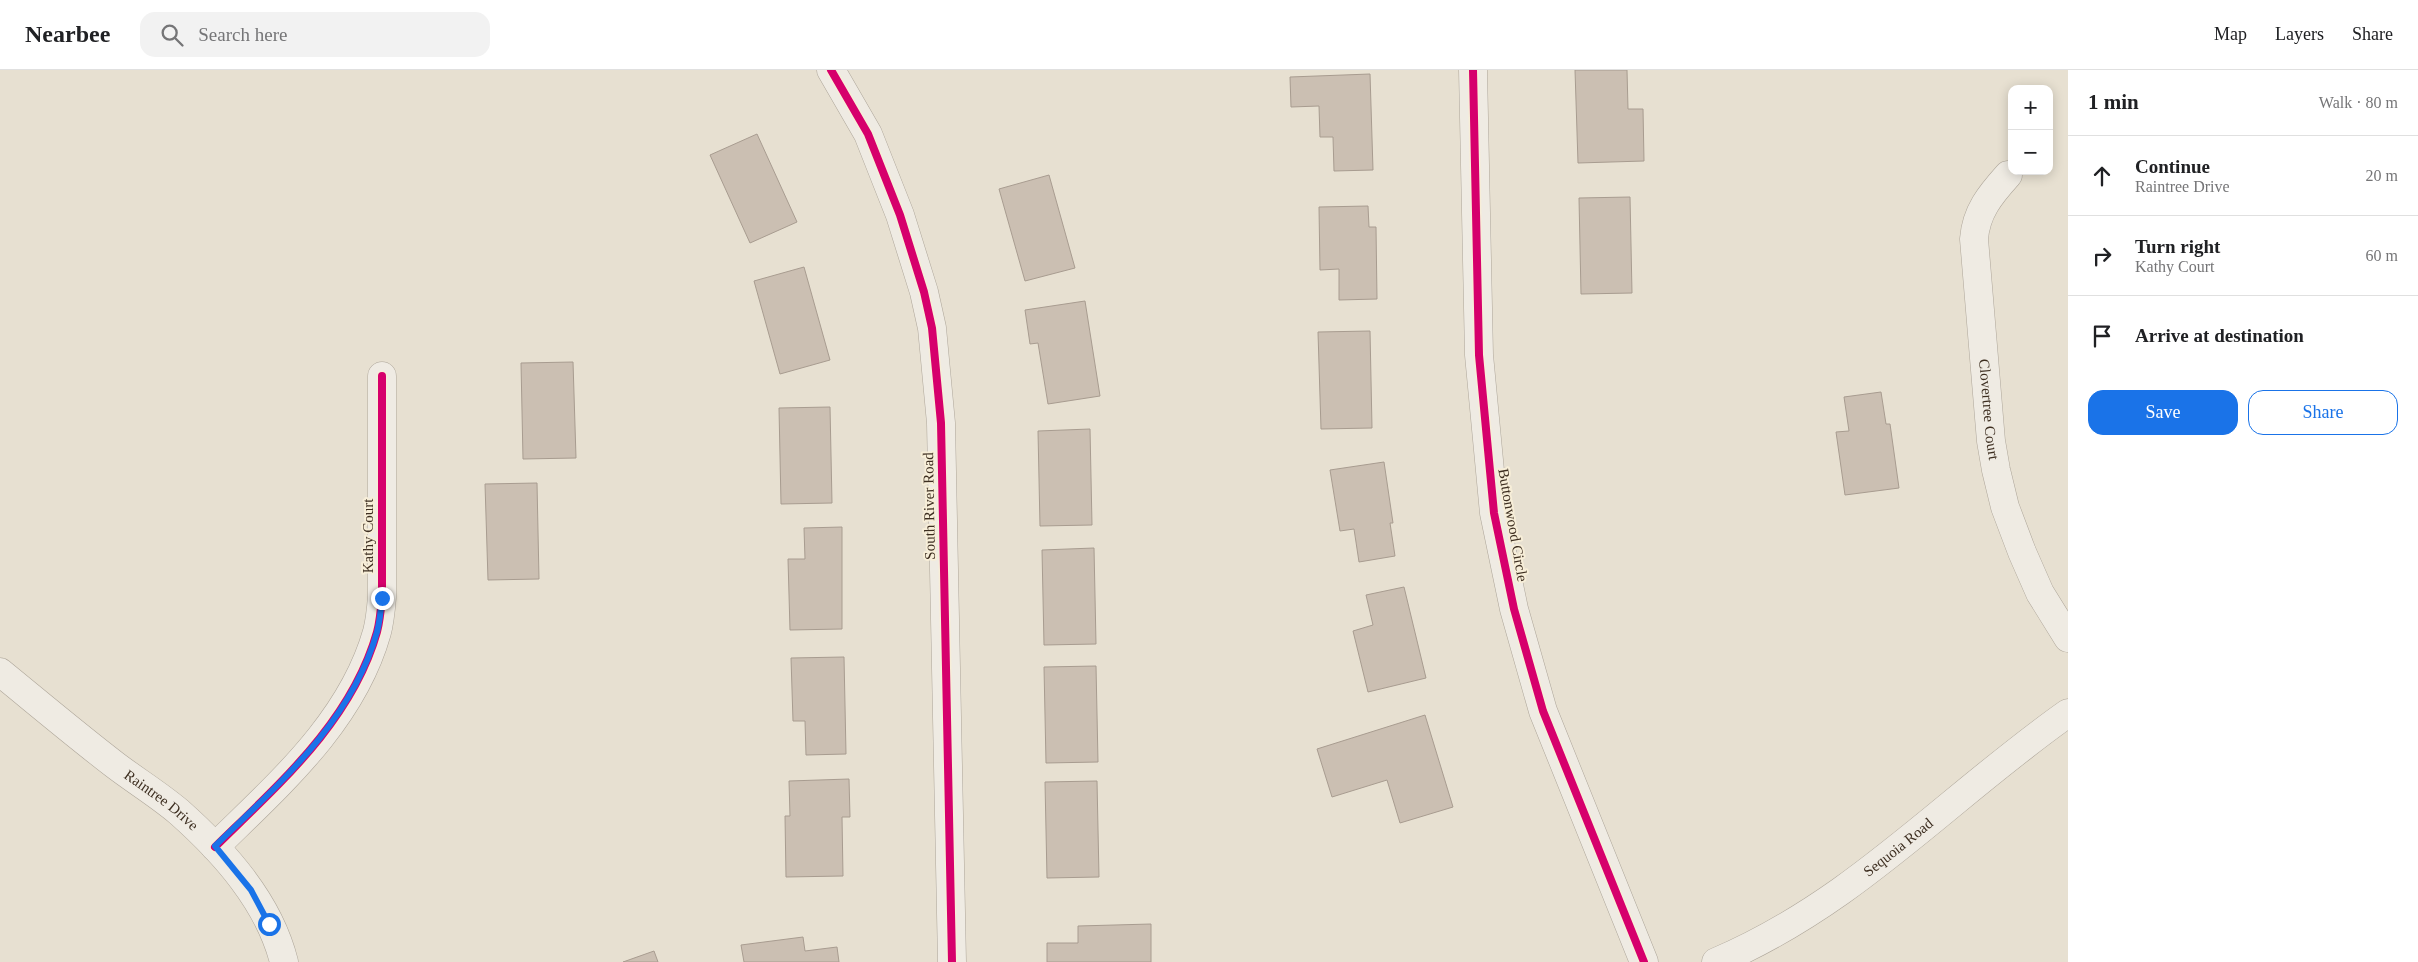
<!DOCTYPE html>
<meta charset="utf-8">
<style>
:root{--surface:#fff;--page:#f2f2f2;--text:#202124;--muted:#757577;--line:#e0e0e0;--accent:#1a73e8}
body{margin:0;font-family:"Times New Roman",serif;background:var(--page);color:var(--text)}
.controls{position:absolute;right:15px;top:15px;display:grid;overflow:hidden;border-radius:10px;box-shadow:0 2px 12px #0003}
.controls button{width:45px;height:45px;display:grid;place-items:center;padding:0;border:0;border-bottom:1px solid var(--line);background:var(--surface);color:var(--text);font:25px sans-serif}
.stop{position:absolute;width:15px;height:15px;margin:-11px;border:4px solid #1a73e8;border-radius:50%;background:#fff}
.stop.end{background:#1a73e8;border-color:#fff;box-shadow:0 1px 5px #0008}
.list{margin:0;padding:0;list-style:none}
h2{display:flex;justify-content:space-between;align-items:center;height:65px;margin:0;padding:0 20px;font-size:21px}
h2 small{font-size:16px;font-weight:400;color:var(--muted)}
.list li{display:grid;grid-template-columns:32px 1fr auto;gap:15px;align-items:center;box-sizing:border-box;height:80px;padding:0 20px;border-top:1px solid var(--line)}
.list b{display:block;font-size:19px;white-space:nowrap}
.list p{margin:0;font-size:16px;white-space:nowrap;color:var(--muted)}
.list em{font-size:16px;font-style:normal;color:var(--muted)}
.actions{display:flex;gap:10px;padding:15px 20px}
.actions a{flex:1;padding:11px 0;border:1px solid var(--accent);border-radius:15px;text-align:center;font-size:18px;color:var(--accent)}
.actions .main{background:var(--accent);color:#fff}
.icon{flex:none;width:28px;height:28px;fill:none;stroke:currentColor;stroke-width:2;stroke-linecap:round;stroke-linejoin:round}
.map{position:relative;flex:none;width:2068px;height:892px;overflow:hidden}
header{display:flex;align-items:center;gap:30px;box-sizing:border-box;height:70px;padding:0 25px;background:var(--surface);border-bottom:1px solid var(--line)}
header strong{font-size:24px}
nav{display:flex;gap:28px;margin-inline-start:auto;font-size:18px}
.search{width:350px;height:45px;background:var(--page);display:flex;align-items:center;gap:12px;box-sizing:border-box;padding:0 18px;border-radius:15px;color:var(--muted);font-size:19px}
main{display:flex}
aside{flex:1;background:var(--surface)}
.map>svg:first-child{display:block}
.building{fill:#cbbfb2;stroke:#a89c90}
.lines{fill:none;stroke-linecap:round;stroke-linejoin:round}
.minor-casing{stroke:#ada599;stroke-width:29}
.minor{stroke:#efebe3;stroke-width:28}
.cycleway-casing{stroke:#f7eed8;stroke-width:11}
.cycleway{stroke:#d6006c;stroke-width:8}
.route{stroke:#1a73e8;stroke-width:6}
.labels{text-anchor:middle;stroke-width:4;stroke-linejoin:round;paint-order:stroke}
.street-label{font-size:15px;fill:#3d2e20;stroke:#f7eed8}
</style>
<header>
<strong>Nearbee</strong>
<div class="search"><svg class="icon" aria-label="search" viewBox="0 0 24 24"><circle cx="10" cy="10" r="6"/><path d="M15 15l6 6"/></svg>Search here</div>
<nav><a>Map</a><a>Layers</a><a>Share</a></nav>
</header>
<main>
<div class="map">
<svg width="2068" height="892" viewBox="0 0 2068 892">
<rect width="100%" height="100%" fill="#e7e0d1"/>
<g class="building">
<polygon points="1575,0 1627,0 1628,39 1643,39 1644,91 1578,93"/>
<polygon points="1370,4 1373,100 1334,101 1333,67 1320,67 1319,36 1291,37 1290,7"/>
<polygon points="757,64 797,152 750,173 710,85"/>
<polygon points="1049,105 1075,198 1025,211 999,119"/>
<polygon points="1630,127 1632,223 1581,224 1579,128"/>
<polygon points="1368,136 1369,157 1376,157 1377,229 1339,230 1339,199 1320,200 1319,137"/>
<polygon points="804,197 830,290 780,304 754,211"/>
<polygon points="1085,231 1100,326 1048,334 1038,273 1030,274 1025,240"/>
<polygon points="1370,261 1372,358 1321,359 1318,262"/>
<polygon points="573,292 576,388 523,389 521,293"/>
<polygon points="1881,322 1886,354 1890,354 1899,418 1845,425 1836,362 1849,361 1844,327"/>
<polygon points="830,337 832,433 781,434 779,338"/>
<polygon points="1090,359 1092,455 1040,456 1038,361"/>
<polygon points="1384,392 1393,453 1390,453 1395,486 1359,492 1354,459 1340,461 1330,400"/>
<polygon points="537,413 539,509 488,510 485,414"/>
<polygon points="842,457 842,559 790,560 788,489 805,489 804,458"/>
<polygon points="1094,478 1096,574 1044,575 1042,480"/>
<polygon points="1404,517 1426,608 1368,622 1353,561 1373,555 1366,525"/>
<polygon points="844,587 846,684 806,685 805,651 793,651 791,588"/>
<polygon points="1096,596 1098,692 1046,693 1044,597"/>
<polygon points="1425,645 1453,737 1400,753 1387,710 1332,727 1317,679"/>
<polygon points="849,709 850,747 842,747 843,806 786,807 785,746 790,746 789,711"/>
<polygon points="1097,711 1099,807 1047,808 1045,712"/>
<polygon points="1151,854 1151,892 1047,892 1047,873 1078,873 1078,856"/>
<polygon points="803,867 805,881 837,877 839,892 744,892 741,875"/>
<polygon points="654,881 658,892 623,892"/>
</g>
<g class="lines">
<g class="minor-casing">
<g id="minor">
<polyline points="831,0 868,64 900,145 924,222 932,258 941,353 952,892"/>
<polyline points="1473,0 1479,285 1494,443 1514,539 1543,641 1644,892"/>
<path id="s1" d="M 2008,105 C 1990,125 1976,142 1974,169 L 1991,371 L 1996,400 L 2005,437 L 2022,482 L 2040,523 L 2068,568"/>
<path id="s2" d="M 0,602 C 38,633 76,665 115,695 C 136,711 159,725 179,742 C 224,782 269,832 284,892"/>
<path d="M 215,777 C 279,714 352,651 377,562 C 380,551 381,539 382,527 L 382,306"/>
<path id="s3" d="M 1716,892 C 1855,833 1947,728 2068,643"/>
</g>
</g>
<use href="#minor" class="minor"/>
<g class="cycleway-casing">
<g id="cycleway">
<polyline points="831,0 868,64 900,145 924,222 932,258 941,353 952,892"/>
<polyline points="1473,0 1479,285 1494,443 1514,539 1543,641 1644,892"/>
<path d="M 215,777 C 279,714 352,651 377,562 C 380,551 381,539 382,527 L 382,306"/>
</g>
</g>
<use href="#cycleway" class="cycleway"/>
</g>
<g class="lines">
<path class="route" d="M 269,854 L 251,820 L 215,776 C 279,714 352,651 377,562 C 380,551 381,539 382,528"/>
</g>
<g class="labels">
<g class="street-label">
<text dy="5" stroke="none"><textPath href="#s1" startOffset="245">Clovertree Court</textPath></text>
<text transform="translate(929 436) rotate(-91)" y="5">South River Road</text>
<text transform="translate(1513 455) rotate(80)" y="5">Buttonwood Circle</text>
<text transform="translate(368 466) rotate(-90)" y="5">Kathy Court</text>
<text dy="5" stroke="none"><textPath href="#s2" startOffset="206">Raintree Drive</textPath></text>
<text dy="5" stroke="none"><textPath href="#s3" startOffset="216">Sequoia Road</textPath></text>
</g>
</g>
</svg>
<div class="controls">
<button>+</button>
<button>−</button>
</div>
<div class="stop" style="left:269px;top:854px"></div>
<div class="stop end" style="left:382px;top:528px"></div>
</div>
<aside>
<h2>1 min<small>Walk · 80 m</small></h2>
<ul class="list">
<li><svg class="icon" aria-label="ahead" viewBox="0 0 24 24"><path d="M12 20V5M6 11l6-6 6 6"/></svg><div><b>Continue</b><p>Raintree Drive</p></div><em>20 m</em></li>
<li><svg class="icon" aria-label="right" viewBox="0 0 24 24"><path d="M7 20v-9h11M14 6l5 5-5 5"/></svg><div><b>Turn right</b><p>Kathy Court</p></div><em>60 m</em></li>
<li><svg class="icon" aria-label="arrive" viewBox="0 0 24 24"><path d="M6 21V4h12l-3 4 3 4H6"/></svg><div><b>Arrive at destination</b></div></li>
</ul>
<div class="actions"><a class="main">Save</a><a>Share</a></div>
</aside>
</main>
